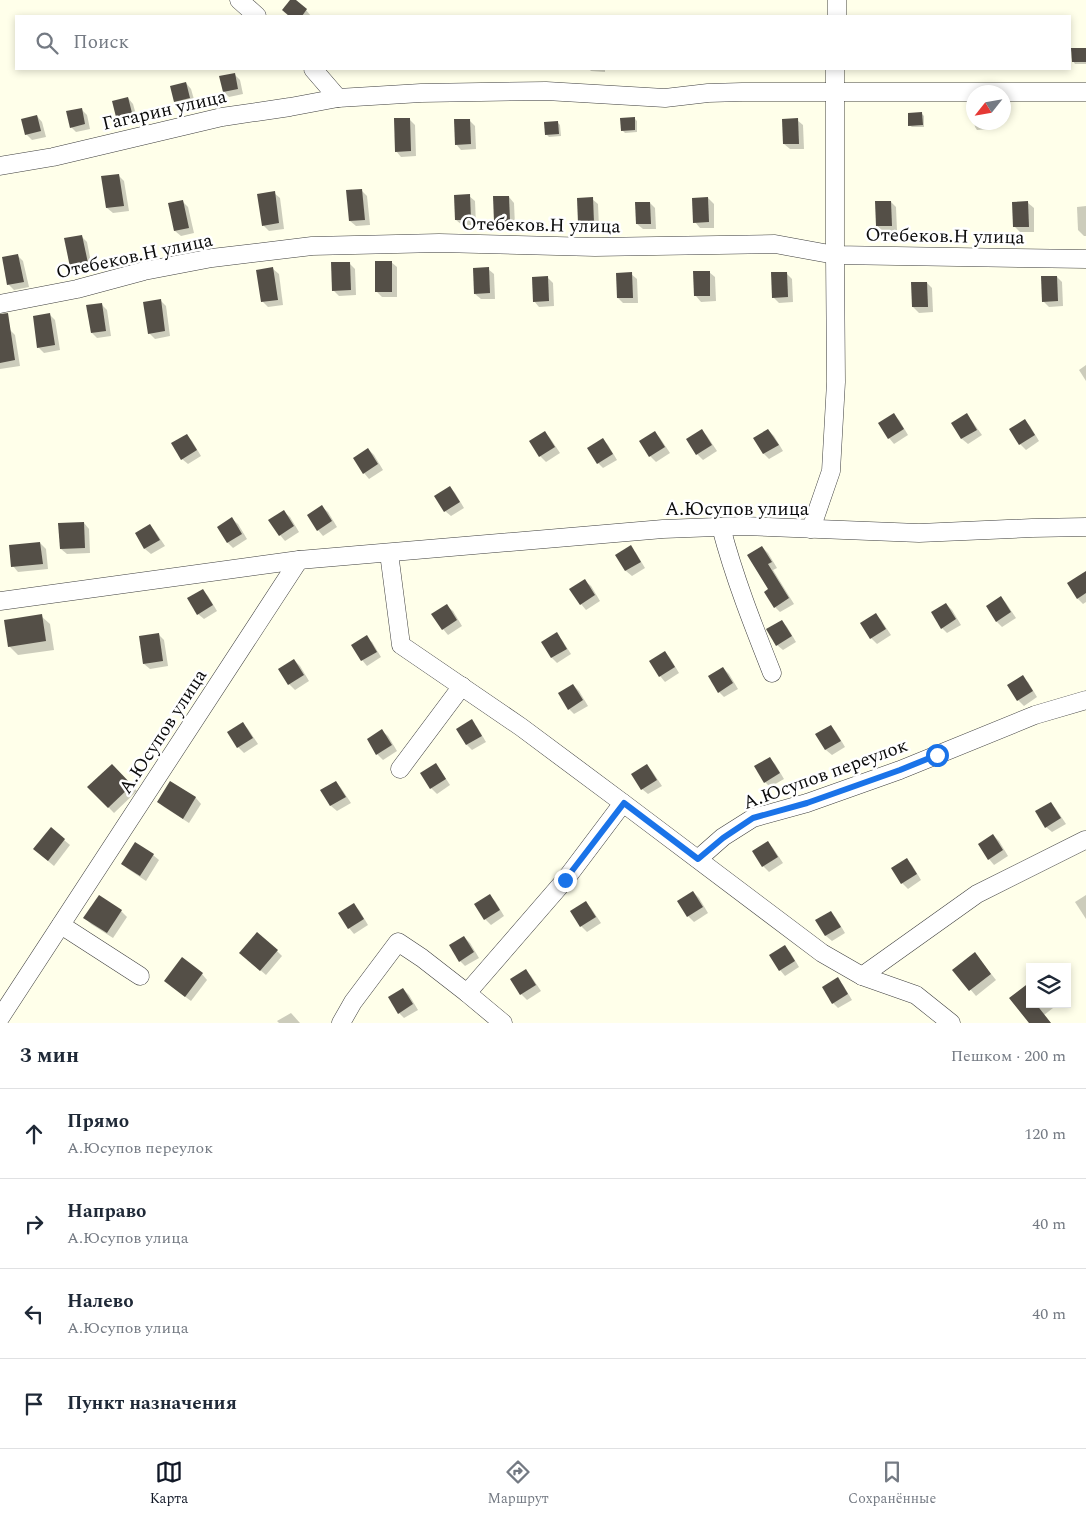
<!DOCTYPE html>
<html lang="ru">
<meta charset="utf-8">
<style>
:root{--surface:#fff;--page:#f2f2f3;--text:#1f2937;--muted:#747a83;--line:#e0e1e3;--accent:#111827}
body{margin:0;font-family:Spectral,serif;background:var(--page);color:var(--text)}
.controls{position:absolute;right:15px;bottom:15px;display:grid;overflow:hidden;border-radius:0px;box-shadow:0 2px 8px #0003}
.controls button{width:45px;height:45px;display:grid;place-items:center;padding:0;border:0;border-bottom:1px solid var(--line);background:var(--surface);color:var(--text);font:25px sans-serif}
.compass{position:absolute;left:966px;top:85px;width:45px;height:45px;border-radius:50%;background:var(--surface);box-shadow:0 2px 8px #0003;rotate:239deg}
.stop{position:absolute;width:15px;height:15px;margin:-11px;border:4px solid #1a73e8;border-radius:50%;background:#fff}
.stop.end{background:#1a73e8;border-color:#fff;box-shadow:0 1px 5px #0008}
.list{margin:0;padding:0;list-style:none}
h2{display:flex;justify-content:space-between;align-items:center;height:65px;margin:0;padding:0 20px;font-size:21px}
h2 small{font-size:16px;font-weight:400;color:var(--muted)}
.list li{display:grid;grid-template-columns:32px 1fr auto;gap:15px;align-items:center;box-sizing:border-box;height:90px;padding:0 20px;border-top:1px solid var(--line)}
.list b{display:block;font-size:19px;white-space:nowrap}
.list p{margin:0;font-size:16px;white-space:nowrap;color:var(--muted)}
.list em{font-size:16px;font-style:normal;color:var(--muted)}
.icon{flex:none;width:28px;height:28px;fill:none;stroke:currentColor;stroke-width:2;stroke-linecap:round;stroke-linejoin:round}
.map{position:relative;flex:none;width:1086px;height:1023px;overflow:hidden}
.search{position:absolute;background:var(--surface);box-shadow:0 2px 8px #0003;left:15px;right:15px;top:15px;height:55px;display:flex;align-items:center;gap:12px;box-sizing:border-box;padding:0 18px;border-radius:0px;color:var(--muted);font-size:19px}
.sheet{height:425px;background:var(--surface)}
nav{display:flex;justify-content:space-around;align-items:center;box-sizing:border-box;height:70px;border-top:1px solid var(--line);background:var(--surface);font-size:14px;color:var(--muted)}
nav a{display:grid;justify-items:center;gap:2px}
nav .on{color:var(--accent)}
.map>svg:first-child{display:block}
.shadow{fill:#0003}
.building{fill:#544f47}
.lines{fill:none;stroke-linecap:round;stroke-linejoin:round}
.street-casing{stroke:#3e3e3e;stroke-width:19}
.street{stroke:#fff;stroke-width:18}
.route{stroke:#1a73e8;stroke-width:6}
.labels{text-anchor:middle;stroke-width:5;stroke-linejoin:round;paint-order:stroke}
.street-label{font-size:19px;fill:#0b0b0b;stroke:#fff}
</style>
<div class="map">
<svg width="1086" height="1023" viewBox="0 0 1086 1023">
<rect width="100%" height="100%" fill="#ffffea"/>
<g class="shadow">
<polygon points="292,0 294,0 306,10 311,16 289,16"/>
<polygon points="1086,49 1086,64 1075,64 1073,61"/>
<polygon points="589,69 605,69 605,72 591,71"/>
<polygon points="876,69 891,69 891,70 878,70"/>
<polygon points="939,69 953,69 953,70 940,70"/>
<polygon points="234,74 240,80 243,94 229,97 224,92"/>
<polygon points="186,83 191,89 195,103 181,107 175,101"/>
<polygon points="128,98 133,104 137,118 123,122 117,116"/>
<polygon points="81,109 87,115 90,129 76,132 71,127"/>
<polygon points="921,113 924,116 924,127 912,127 909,125"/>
<polygon points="37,116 42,122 46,137 32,140 26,134"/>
<polygon points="634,118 637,121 637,132 625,133 622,130"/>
<polygon points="409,119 415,125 416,156 401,157 396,151"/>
<polygon points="469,120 475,126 476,149 461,150 456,144"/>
<polygon points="797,120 803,125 804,149 790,149 784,144"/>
<polygon points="974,122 989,122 990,129 977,130 975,127"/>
<polygon points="558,123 560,125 561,136 549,137 546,134"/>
<polygon points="118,175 124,181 129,211 113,213 107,208"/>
<polygon points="361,190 367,196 370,225 356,226 350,221"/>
<polygon points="274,193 280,198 284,229 269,231 263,225"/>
<polygon points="469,196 475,201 476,225 462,225 456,220"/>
<polygon points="509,197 514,203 515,226 501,227 495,221"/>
<polygon points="708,198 714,204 714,228 700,228 695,222"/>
<polygon points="592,199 598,204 599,228 585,228 579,223"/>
<polygon points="182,201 188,207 194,233 181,236 175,231 169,204"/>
<polygon points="891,202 896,207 897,231 883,231 877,226"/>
<polygon points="650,203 655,208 656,229 643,229 637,224"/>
<polygon points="1028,203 1034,208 1034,232 1020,232 1015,227"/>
<polygon points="1086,206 1086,236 1084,236 1078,230 1077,207"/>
<polygon points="81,236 87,242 92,268 77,272 71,266"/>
<polygon points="18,256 23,261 29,287 14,290 8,284"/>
<polygon points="391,262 397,267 397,297 382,297 377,292"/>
<polygon points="349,263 355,269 356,295 339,296 333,290"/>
<polygon points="273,269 279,274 283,305 268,307 262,301"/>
<polygon points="488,269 494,274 495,299 481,299 475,294"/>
<polygon points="709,272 715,277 716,301 701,302 696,296"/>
<polygon points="786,273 792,279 793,302 779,303 773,297"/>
<polygon points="631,274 637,279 638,303 623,303 618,298"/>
<polygon points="547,277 553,283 554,306 539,307 534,301"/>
<polygon points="1057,277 1062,282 1063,306 1049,307 1043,301"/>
<polygon points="927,283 932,288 933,312 919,313 913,307"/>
<polygon points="160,300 166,306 170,336 155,339 149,333"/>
<polygon points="101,304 107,310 111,336 97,338 92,333"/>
<polygon points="50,315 55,320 60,350 44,353 38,347"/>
<polygon points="10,330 15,335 20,366 0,369 0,331"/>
<polygon points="1086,365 1086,381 1079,370"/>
<polygon points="893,415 899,420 908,435 894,444 889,438"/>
<polygon points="967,415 972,421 982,435 968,444 962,439 953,423"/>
<polygon points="1025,421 1030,426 1039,441 1026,450 1020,444"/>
<polygon points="768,430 774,436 783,451 769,459 764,454 754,439"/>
<polygon points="702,431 707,436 717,451 703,460 697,454 688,439"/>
<polygon points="545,433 550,438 560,453 546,462 540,456 531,441"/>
<polygon points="655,433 660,438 670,453 656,462 650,456 641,441"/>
<polygon points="187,435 192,441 201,456 188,464 182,459"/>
<polygon points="603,439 608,445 617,460 603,468 598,463"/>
<polygon points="368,449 374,455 383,470 369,479 364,473"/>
<polygon points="450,487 455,493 464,508 451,516 445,511"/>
<polygon points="322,507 328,512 337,527 323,536 318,530"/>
<polygon points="284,512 290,517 299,532 285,541 280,535"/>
<polygon points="232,519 238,524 247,539 233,548 228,543"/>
<polygon points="84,523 89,529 90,553 67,554 61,549"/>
<polygon points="150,525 155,531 165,546 151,554 145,549 136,534"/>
<polygon points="40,543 46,549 48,569 18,572 13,566"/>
<polygon points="631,547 636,553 645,568 632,576 626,571 617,556"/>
<polygon points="762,547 768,553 777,568 773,570 794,604 780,612 775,607 769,590"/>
<polygon points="1086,579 1086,602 1083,604 1078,599"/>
<polygon points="585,581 591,586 600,601 586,610 581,604"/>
<polygon points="202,590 208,596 217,611 204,619 198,614"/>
<polygon points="1001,597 1006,603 1016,618 1002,627 996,621"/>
<polygon points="946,604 952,610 961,625 947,633 942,628"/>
<polygon points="447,606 453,611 462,626 448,635 443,629"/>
<polygon points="876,615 881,620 891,635 877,644 871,638 862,623"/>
<polygon points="41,616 50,624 54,650 18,655 9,646"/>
<polygon points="782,621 787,627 796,642 783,650 777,645"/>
<polygon points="158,634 164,640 168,666 150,669 144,664"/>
<polygon points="556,634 562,640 571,654 557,663 552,658 543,642"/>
<polygon points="366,637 372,642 381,657 367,666 362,660"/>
<polygon points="665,652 670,658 679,673 665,682 660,676"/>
<polygon points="294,660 300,666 309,681 295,690 289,684"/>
<polygon points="723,668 729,674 738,689 724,697 719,692"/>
<polygon points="1022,677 1028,682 1037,697 1024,706 1018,700"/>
<polygon points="573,685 579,691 588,706 574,714 569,709"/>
<polygon points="472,721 477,727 486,742 472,750 467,745 458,730"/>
<polygon points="243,724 248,729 258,744 244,753 238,747"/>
<polygon points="831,726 836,732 845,747 832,755 826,750 817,735"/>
<polygon points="382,731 388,736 397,751 383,760 377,754 368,739"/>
<polygon points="769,758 775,764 784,779 770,787 765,782"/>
<polygon points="112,765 137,791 114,813 89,787"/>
<polygon points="436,765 441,771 450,785 437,794 431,788"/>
<polygon points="647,765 652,771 662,786 648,794 642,789"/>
<polygon points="171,782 196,798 201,804 189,823 164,807 158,802"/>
<polygon points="336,782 341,788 351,803 337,811 331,806 322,791"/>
<polygon points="1051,803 1056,809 1066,824 1052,832 1046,827"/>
<polygon points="51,829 70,845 54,866 41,855"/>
<polygon points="993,835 999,841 1008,856 994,865 989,859"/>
<polygon points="768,842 773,848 783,863 769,872 763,866"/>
<polygon points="153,855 159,860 146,881 128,869 122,864"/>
<polygon points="907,860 912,865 921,880 908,889 902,883"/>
<polygon points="693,892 699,898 708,913 694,922 688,916"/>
<polygon points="1086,895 1086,919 1075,902"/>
<polygon points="490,896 495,901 504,916 491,925 485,919"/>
<polygon points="99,897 121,911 127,917 113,938 91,924 85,918"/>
<polygon points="586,903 591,908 601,923 587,932 581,926 572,911"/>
<polygon points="353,905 359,910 368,925 354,934 349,928"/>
<polygon points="831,912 836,918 845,933 832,941 826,936 817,921"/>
<polygon points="464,937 470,943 479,958 465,966 460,961"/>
<polygon points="784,947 790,952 799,967 785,976 780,970"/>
<polygon points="277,951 282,956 266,975 246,958"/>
<polygon points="980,960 996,980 976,996 954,970"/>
<polygon points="526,971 531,976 541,991 527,1000 521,994"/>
<polygon points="202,974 207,980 191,1001 171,986"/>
<polygon points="838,979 843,985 852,1000 838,1008 833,1003"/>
<polygon points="403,989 409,995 418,1010 404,1018 399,1013"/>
<polygon points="1011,998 1030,1004 1050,1004 1053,1008 1044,1015 1051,1023 1030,1023"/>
<polygon points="291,1013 300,1023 279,1023 277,1021"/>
</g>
<g class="building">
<polygon points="290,0 296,0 307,9 302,16 289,16 282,10"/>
<polygon points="1071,48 1086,48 1086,62 1072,62"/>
<polygon points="235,73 238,89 223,92 219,76"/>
<polygon points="186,82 190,98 174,102 170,86"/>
<polygon points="128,97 132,113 116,117 112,101"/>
<polygon points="82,108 85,124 70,128 66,111"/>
<polygon points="922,112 923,125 908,126 908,113"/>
<polygon points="37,115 41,131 25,135 21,119"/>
<polygon points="635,117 635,130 621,131 620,118"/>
<polygon points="394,118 410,118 411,151 395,152"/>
<polygon points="798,118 799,144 783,144 782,119"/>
<polygon points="454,119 470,119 471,144 455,145"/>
<polygon points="558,121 559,134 545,135 544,122"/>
<polygon points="119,174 124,206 106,208 101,176"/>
<polygon points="362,189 365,220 349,221 346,190"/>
<polygon points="275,191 279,223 262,226 257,194"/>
<polygon points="470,194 471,220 455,220 454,195"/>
<polygon points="493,196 509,196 510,221 494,222"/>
<polygon points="593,197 594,223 578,223 577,198"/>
<polygon points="708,197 709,222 693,223 692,198"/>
<polygon points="183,200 189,228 174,231 168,203"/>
<polygon points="875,201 891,201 892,226 876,226"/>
<polygon points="1028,201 1029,227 1013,227 1012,202"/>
<polygon points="635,202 650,202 651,224 636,224"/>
<polygon points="82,235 88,263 70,267 64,238"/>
<polygon points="18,254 24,282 7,285 2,257"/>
<rect x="375" y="261" width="17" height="31"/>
<polygon points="331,262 350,262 351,290 332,291"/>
<polygon points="273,267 278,300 261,302 256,270"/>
<polygon points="489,267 490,293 474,294 473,268"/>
<polygon points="693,271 710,271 710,296 694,296"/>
<polygon points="632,272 633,298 617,298 616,273"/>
<polygon points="771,272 787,272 788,297 772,298"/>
<polygon points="548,276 549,301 533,302 532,277"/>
<polygon points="1041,276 1057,276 1058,301 1042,302"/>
<polygon points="911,282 927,282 928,307 912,307"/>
<polygon points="161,299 165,331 148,334 143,302"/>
<polygon points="102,303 106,331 91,333 86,305"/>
<polygon points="8,313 15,360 0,363 0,314"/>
<polygon points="50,313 55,345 37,348 33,316"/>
<polygon points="894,413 904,429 888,439 878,423"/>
<polygon points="967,413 977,430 961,439 951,423"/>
<polygon points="1025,419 1035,435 1019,445 1009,429"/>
<polygon points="702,429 712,445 696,455 686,439"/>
<polygon points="768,429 779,445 763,454 753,438"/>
<polygon points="545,431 555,447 539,457 529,441"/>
<polygon points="655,431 665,447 649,457 639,441"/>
<polygon points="187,434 197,450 181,460 171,443"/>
<polygon points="603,438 613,454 597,464 587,448"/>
<polygon points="368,448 378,464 363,474 353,458"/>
<polygon points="450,486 460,502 444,512 434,496"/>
<polygon points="322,505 332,521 317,531 307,515"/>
<polygon points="284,510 294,526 279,536 268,520"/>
<polygon points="232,517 242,534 227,543 217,527"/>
<polygon points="84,522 85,548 60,549 58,523"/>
<polygon points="150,524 160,540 144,549 135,533"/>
<polygon points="40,542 43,564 11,567 9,545"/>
<polygon points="631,545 641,562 625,571 615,555"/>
<polygon points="762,546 772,562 768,564 789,598 774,608 764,592 768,589 747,555"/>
<polygon points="1086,571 1086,593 1077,599 1067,583"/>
<polygon points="585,579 595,595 580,605 569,589"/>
<polygon points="203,589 213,605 197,615 187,598"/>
<polygon points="1001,596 1011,612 996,622 986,606"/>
<polygon points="946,603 956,619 941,629 931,612"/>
<polygon points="447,604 457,620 442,630 431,614"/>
<polygon points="876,613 886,629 870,639 860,623"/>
<polygon points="42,614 46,641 8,647 4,620"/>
<polygon points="782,620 792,636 776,646 766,629"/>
<polygon points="557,632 567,649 551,658 541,642"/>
<polygon points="159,633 163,661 143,664 139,636"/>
<polygon points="367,635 377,652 361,661 351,645"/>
<polygon points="665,651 675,667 659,677 649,661"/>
<polygon points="294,659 304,675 288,685 278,669"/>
<polygon points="723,667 733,683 718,693 708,676"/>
<polygon points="1023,675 1033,691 1017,701 1007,685"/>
<polygon points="573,684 583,700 568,710 558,693"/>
<polygon points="472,719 482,736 466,745 456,729"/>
<polygon points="243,722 253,738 237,748 227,732"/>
<polygon points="831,725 841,741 825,750 815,734"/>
<polygon points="382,729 392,745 376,755 367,739"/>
<polygon points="770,757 780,773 764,783 754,766"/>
<polygon points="436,763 446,779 430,789 420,773"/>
<polygon points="112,764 132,785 108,808 87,787"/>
<polygon points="647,764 657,780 641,790 631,774"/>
<polygon points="170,781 196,797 183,819 157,802"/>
<polygon points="336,781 346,797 330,806 320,790"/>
<polygon points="1051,802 1061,818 1045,828 1035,811"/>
<polygon points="51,827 65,839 48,861 33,849"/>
<polygon points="993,834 1003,850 988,860 978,844"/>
<polygon points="768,841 778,857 762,867 752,851"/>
<polygon points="135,842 154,854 140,876 121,864"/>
<polygon points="907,858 917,874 901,884 891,868"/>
<polygon points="693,891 703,907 687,917 677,901"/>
<polygon points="490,894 500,910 484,920 474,904"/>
<polygon points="99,895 122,910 107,933 83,918"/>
<polygon points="586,901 596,917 580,927 570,911"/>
<polygon points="354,903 364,919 348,929 338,913"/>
<polygon points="831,911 841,927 825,936 815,920"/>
<polygon points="257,932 278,950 260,971 239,953"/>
<polygon points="464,936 474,952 459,962 449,945"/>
<polygon points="785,945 795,961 779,971 769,955"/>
<polygon points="975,952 991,974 969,991 952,970"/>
<polygon points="182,957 203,973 185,997 164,981"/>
<polygon points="526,969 536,985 520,995 510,979"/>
<polygon points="838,977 848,994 832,1004 822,987"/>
<polygon points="1030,982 1030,1004 1036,1004 1051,1023 1029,1023 1009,998"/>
<polygon points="403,988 413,1004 398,1014 388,997"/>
</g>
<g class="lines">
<g class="street-casing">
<g id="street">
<polyline points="239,0 257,16"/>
<polyline points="837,16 837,0"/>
<polyline points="313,69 338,98"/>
<polyline points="0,166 53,157 222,117 290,107 338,98 421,93 546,91 665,98 708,93 742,92 1086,92"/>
<polyline points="0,304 77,289 144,271 212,258 312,246 439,243 595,247 775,244 835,255 1086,259"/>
<path d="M 721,527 C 734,577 753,625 772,673"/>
<polyline points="811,529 831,471 836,382 835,255 835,69"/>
<polyline points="0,601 299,560 663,529 743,526 919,533 1032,528 1086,527"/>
<polyline points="400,769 462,686"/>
<polyline points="623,803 822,953 862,976 916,995 951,1023"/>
<polyline points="698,859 723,837 753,818 807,803 900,770 1035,715 1086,700"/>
<polyline points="61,925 140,976"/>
<polyline points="862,976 977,894 1085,840"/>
<polyline points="467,993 503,1023"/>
<polyline points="0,1018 299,560"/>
<polyline points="341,1023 353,1002 398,942 422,958 467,993 565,880 623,803 521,727 401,645 389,553"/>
</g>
</g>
<use href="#street" class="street"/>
</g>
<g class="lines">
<polyline class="route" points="565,880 624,803 698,859 723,838 753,818 807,803 900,770 937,755"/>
</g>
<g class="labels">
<g class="street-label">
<text transform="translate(164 109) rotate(-13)" y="7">Гагарин улица</text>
<text transform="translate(541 224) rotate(1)" y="7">Отебеков.Н улица</text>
<text transform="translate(945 235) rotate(1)" y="7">Отебеков.Н улица</text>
<text transform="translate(134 255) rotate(-12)" y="7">Отебеков.Н улица</text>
<text x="737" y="515">А.Юсупов улица</text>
<text transform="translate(162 731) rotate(-57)" y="7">А.Юсупов улица</text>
<text transform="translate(825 773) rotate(-20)" y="7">А.Юсупов переулок</text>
</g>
</g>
</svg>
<div class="controls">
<button><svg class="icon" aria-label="layers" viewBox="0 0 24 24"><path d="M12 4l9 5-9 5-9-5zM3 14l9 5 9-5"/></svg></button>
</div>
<svg class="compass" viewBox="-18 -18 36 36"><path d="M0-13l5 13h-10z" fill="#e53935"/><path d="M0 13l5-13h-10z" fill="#747a83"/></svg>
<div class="stop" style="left:937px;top:755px"></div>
<div class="stop end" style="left:565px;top:880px"></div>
<div class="search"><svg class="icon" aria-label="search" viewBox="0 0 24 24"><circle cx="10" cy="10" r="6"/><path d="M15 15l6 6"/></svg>Поиск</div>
</div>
<section class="sheet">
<h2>3 мин<small>Пешком · 200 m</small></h2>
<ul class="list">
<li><svg class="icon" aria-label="ahead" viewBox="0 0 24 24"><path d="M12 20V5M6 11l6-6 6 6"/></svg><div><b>Прямо</b><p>А.Юсупов переулок</p></div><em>120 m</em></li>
<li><svg class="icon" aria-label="right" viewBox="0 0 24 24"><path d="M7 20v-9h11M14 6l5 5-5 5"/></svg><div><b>Направо</b><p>А.Юсупов улица</p></div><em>40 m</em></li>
<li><svg class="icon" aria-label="left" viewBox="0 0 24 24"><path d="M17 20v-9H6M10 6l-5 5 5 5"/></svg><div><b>Налево</b><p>А.Юсупов улица</p></div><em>40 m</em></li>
<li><svg class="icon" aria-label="arrive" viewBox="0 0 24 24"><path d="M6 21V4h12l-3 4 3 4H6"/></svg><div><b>Пункт назначения</b></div></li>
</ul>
</section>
<nav>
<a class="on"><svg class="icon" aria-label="map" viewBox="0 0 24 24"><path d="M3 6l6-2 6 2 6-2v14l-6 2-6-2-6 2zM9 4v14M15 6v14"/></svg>Карта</a>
<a><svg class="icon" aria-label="directions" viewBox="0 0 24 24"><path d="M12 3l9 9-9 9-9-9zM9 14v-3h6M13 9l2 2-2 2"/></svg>Маршрут</a>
<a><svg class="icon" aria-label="saved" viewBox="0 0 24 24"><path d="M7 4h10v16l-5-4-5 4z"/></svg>Сохранённые</a>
</nav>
